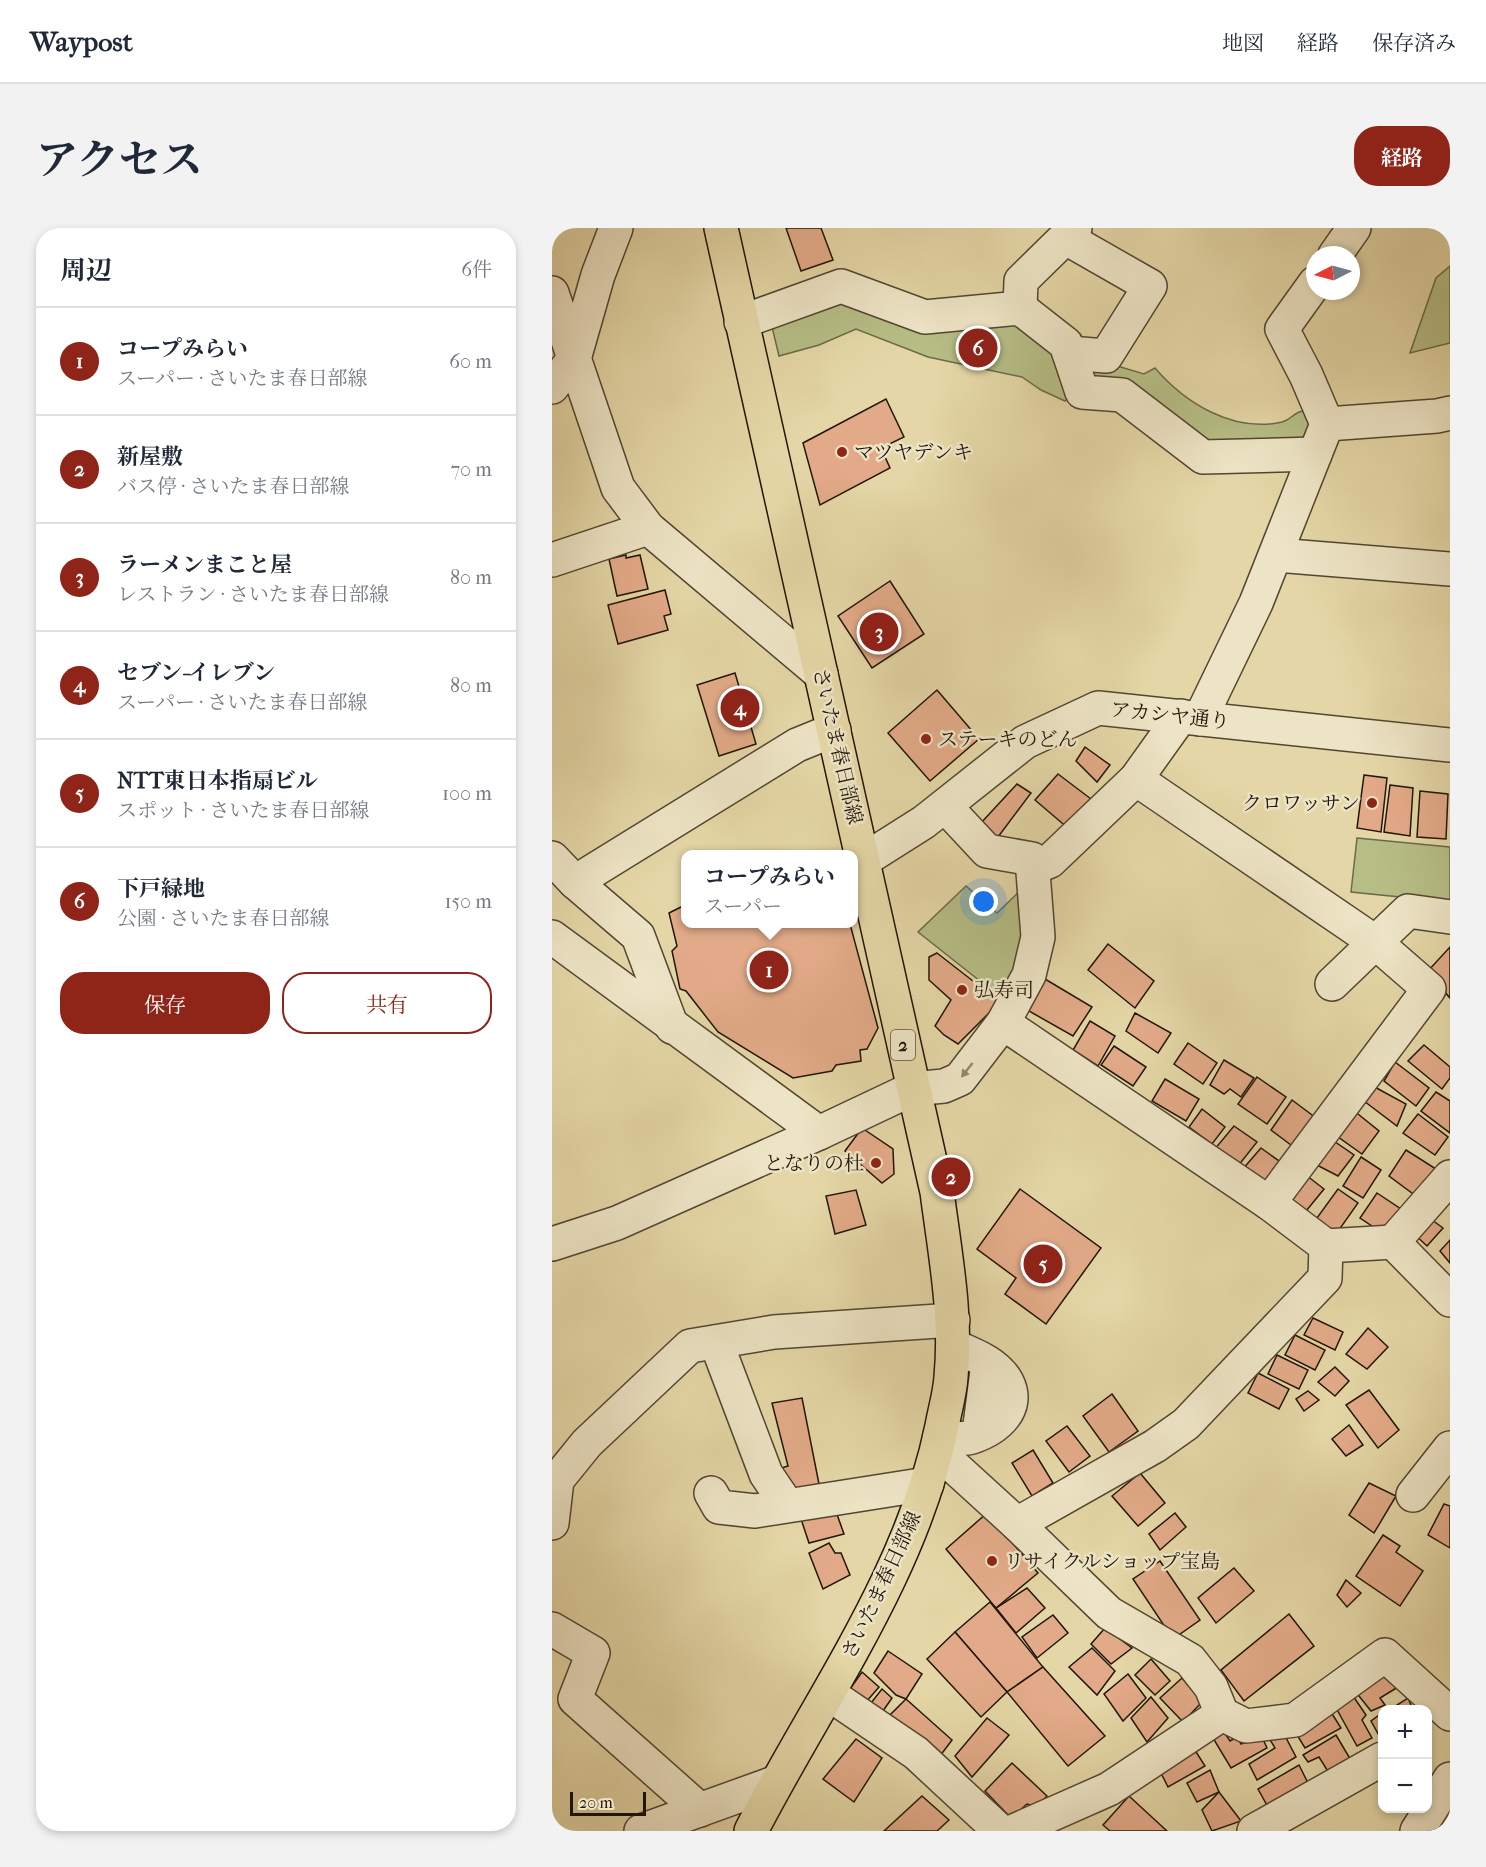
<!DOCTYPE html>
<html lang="ja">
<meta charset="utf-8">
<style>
:root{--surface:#fff;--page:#f2f2f3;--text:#1f2937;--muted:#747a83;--line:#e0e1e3;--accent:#8f2418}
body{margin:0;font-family:"IM FELL French Canon","Noto Serif JP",serif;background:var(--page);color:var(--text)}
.controls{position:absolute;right:18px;bottom:18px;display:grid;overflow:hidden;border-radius:12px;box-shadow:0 3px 9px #0003}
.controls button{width:54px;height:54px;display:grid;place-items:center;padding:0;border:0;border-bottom:2px solid var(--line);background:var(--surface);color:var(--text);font:30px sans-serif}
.compass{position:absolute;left:754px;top:18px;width:54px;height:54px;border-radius:50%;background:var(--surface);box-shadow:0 3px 9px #0003;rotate:264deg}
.scale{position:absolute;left:18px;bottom:15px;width:76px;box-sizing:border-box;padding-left:6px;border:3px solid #22160a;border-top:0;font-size:16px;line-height:21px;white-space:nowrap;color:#22160a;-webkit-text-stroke:4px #ede4c5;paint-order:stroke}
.you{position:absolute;left:432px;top:674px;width:21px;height:21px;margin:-15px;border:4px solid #fff;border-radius:50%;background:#1a73e8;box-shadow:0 0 0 9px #1a73e833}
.badge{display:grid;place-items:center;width:39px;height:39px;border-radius:50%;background:var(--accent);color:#fff;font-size:20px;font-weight:700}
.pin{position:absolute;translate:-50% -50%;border:3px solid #fff;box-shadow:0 2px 6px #0006}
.popup{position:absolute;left:129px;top:622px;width:177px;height:78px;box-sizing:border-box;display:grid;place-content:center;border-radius:12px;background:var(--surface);filter:drop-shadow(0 2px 4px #0005);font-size:20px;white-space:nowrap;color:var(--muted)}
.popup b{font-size:22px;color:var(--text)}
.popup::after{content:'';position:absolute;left:50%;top:100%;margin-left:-12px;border:12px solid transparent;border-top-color:var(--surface)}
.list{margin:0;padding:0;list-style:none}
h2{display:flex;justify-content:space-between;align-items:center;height:78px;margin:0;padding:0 24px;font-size:26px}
h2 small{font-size:20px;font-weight:400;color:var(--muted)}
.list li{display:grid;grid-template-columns:39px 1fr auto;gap:18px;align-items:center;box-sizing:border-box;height:108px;padding:0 24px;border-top:2px solid var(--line)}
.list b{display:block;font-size:22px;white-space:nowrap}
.list p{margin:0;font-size:20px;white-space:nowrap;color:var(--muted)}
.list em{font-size:20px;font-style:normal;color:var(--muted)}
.actions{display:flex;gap:12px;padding:18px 24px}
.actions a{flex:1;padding:14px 0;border:2px solid var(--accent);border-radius:24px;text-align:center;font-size:21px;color:var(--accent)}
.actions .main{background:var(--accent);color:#fff}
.map{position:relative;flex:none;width:898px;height:1603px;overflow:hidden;border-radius:24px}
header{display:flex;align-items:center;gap:36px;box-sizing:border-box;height:84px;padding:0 30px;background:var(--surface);border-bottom:2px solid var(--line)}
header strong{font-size:28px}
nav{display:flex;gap:33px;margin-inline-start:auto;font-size:21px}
.intro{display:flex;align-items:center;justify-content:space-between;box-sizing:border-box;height:144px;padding:0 36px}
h1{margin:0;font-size:42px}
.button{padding:15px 27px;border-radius:24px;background:var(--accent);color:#fff;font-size:21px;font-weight:700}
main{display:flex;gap:36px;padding:0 36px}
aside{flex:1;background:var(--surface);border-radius:24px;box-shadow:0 3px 9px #0003}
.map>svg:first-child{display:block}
.green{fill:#b6bd85;stroke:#6c6a48;stroke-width:1.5}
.building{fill:#e2aa88;stroke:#22160a;stroke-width:1.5}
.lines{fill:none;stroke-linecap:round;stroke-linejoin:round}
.minor-casing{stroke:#524631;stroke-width:36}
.major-casing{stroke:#22160a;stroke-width:36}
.minor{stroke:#ede4c5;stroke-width:33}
.major{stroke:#e4d6a6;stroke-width:33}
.oneway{fill:#928771}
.poi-dot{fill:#8f2418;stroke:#ede4c5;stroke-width:2}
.labels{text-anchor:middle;stroke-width:5;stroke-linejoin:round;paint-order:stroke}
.shield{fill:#ede4c5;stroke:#5f5442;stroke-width:1.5}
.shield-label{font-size:18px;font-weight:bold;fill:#22160a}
.poi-label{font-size:20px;fill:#22160a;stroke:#ede4c5;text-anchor:start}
.street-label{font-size:20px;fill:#22160a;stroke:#ede4c5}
</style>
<header>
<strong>Waypost</strong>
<nav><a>地図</a><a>経路</a><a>保存済み</a></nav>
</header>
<div class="intro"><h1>アクセス</h1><a class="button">経路</a></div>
<main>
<aside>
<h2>周辺<small>6件</small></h2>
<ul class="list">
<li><span class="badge">1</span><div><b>コープみらい</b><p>スーパー · さいたま春日部線</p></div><em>60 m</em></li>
<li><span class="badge">2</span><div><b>新屋敷</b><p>バス停 · さいたま春日部線</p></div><em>70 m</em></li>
<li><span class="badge">3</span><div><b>ラーメンまこと屋</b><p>レストラン · さいたま春日部線</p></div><em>80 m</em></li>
<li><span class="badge">4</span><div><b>セブン-イレブン</b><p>スーパー · さいたま春日部線</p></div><em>80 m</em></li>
<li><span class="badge">5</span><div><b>NTT東日本指扇ビル</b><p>スポット · さいたま春日部線</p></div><em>100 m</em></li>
<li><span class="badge">6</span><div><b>下戸緑地</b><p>公園 · さいたま春日部線</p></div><em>150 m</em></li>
</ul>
<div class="actions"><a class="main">保存</a><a>共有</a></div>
</aside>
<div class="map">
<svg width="898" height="1603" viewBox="0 0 898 1603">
<rect width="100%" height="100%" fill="#e4d6a6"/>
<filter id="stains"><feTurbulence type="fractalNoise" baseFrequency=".00333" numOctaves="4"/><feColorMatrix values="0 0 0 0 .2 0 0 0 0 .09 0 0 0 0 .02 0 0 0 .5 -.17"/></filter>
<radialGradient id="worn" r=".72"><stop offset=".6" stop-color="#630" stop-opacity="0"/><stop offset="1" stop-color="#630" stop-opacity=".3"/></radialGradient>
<g class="green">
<polygon points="898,38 898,115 858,125 884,50"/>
<polygon points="281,70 459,94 501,124 528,158 513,173 489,162 470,149 376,129 304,101 267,117 227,128 220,99"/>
<path d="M 535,129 L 592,146 L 603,140 C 633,175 681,205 730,194 C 742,191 739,183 759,182 L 759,220 L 649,222 L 536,148 Z"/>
<polygon points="805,610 898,619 898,674 799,664"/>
<polygon points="476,655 480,712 452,772 366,704 414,658 445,685"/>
</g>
<g class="building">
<polygon points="234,0 269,0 281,32 249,43"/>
<polygon points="334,171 352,209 329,220 338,240 268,277 251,215"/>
<polygon points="74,327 74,330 88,327 96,361 65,368 57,331"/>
<polygon points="338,353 372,406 320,440 286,388"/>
<polygon points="113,362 119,386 112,388 116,402 66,416 56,377"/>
<polygon points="183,445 204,516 167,528 145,457"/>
<polygon points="385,462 427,511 378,553 336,505"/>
<polygon points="533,519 558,537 545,554 524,533"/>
<polygon points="506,546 543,574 517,601 483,572"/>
<polygon points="812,547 835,550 829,604 805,600"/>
<polygon points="465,556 479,565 443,613 428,596"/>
<polygon points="838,557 861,560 858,608 832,604"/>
<polygon points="868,563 896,566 894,611 865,609"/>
<polygon points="133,677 133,696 298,696 326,800 315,821 308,822 309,833 284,837 280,843 241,850 166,804 134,763 128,761 120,723 125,718 117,685"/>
<polygon points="556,716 602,753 583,780 536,742"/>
<polygon points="898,719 898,770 875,744"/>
<polygon points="385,725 448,774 406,816 392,807 383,798 399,772 377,752 377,729"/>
<polygon points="488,748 540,779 521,808 470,779"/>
<polygon points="583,785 619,805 606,825 574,803"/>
<polygon points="538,793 563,808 546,838 521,822"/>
<polygon points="636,815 665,835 651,856 622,836"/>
<polygon points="872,817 898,839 898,850 890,861 856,833"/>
<polygon points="562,818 594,839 581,858 549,837"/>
<polygon points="672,832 702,850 689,869 678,861 672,866 658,857"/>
<polygon points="843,834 877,860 864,878 832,853"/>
<polygon points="705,849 734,869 715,896 686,876"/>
<polygon points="613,851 647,871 634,893 600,873"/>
<polygon points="819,857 854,876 845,898 808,870"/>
<polygon points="884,864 898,873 898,905 869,883"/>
<polygon points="740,872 768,893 747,923 719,902"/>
<polygon points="650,881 673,899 660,916 637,899"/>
<polygon points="801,882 827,903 810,926 782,906"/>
<polygon points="866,886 896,909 883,927 851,905"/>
<polygon points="682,898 705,914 686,938 662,922"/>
<polygon points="310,900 341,921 342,946 330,955 293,923"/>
<polygon points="776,909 802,927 786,948 759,934"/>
<polygon points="709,920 734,938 715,964 690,942"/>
<polygon points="854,922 884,941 864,968 837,948"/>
<polygon points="809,929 829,942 811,970 791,958"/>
<polygon points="750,944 772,961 750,988 729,973"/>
<polygon points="468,961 549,1020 494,1096 453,1066 464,1050 425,1021"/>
<polygon points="786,961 806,975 782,1009 762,994"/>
<polygon points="304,962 314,997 283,1006 274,968"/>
<polygon points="825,965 849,981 832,1006 808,990"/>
<polygon points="872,986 891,1000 875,1018 860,1004"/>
<polygon points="898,1012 898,1035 888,1023"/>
<polygon points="761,1090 791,1104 783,1122 752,1107"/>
<polygon points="816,1100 836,1119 815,1141 794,1126"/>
<polygon points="743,1107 773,1122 763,1142 733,1127"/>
<polygon points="725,1127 756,1142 747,1161 716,1146"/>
<polygon points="783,1139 797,1153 783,1168 766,1154"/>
<polygon points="706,1145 737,1161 727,1181 696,1165"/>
<polygon points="817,1162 847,1202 826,1220 794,1177"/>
<polygon points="756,1163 767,1172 752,1183 744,1171"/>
<polygon points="560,1166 586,1203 557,1224 531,1188"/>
<polygon points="250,1170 267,1256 231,1263 220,1243 236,1238 220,1175"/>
<polygon points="797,1197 811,1217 794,1228 780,1211"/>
<polygon points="515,1198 538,1228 517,1244 494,1213"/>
<polygon points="481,1222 501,1255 480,1268 460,1235"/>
<polygon points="588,1245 613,1275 586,1298 560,1268"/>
<polygon points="817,1255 844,1268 822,1305 797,1287"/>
<polygon points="892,1276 898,1278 898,1320 876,1307"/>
<polygon points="282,1278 292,1306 257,1315 248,1288"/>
<polygon points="435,1285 486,1345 444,1380 394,1321"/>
<polygon points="623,1285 634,1299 608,1322 597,1306"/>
<polygon points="831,1307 848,1318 844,1324 871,1343 848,1378 804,1348"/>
<polygon points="277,1315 283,1325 289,1325 298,1347 271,1361 257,1325"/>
<polygon points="608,1333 648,1392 621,1411 581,1351"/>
<polygon points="682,1340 702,1363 664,1395 646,1370"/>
<polygon points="794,1352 809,1365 795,1379 785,1367"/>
<polygon points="475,1360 493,1380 464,1405 444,1380"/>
<polygon points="438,1374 491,1439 455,1464 403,1404"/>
<polygon points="737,1386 762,1418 692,1473 669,1442"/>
<polygon points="501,1387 516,1405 485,1430 470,1409"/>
<polygon points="553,1400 580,1420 559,1436 539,1416"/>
<polygon points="403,1404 455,1464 429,1489 375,1431"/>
<polygon points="540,1420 563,1443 545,1467 517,1439"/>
<polygon points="336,1423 370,1446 354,1471 344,1467 322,1445"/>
<polygon points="599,1431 618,1453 603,1467 583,1447"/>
<polygon points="491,1439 553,1508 516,1538 455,1464"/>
<polygon points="310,1444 327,1459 308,1481 293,1468"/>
<polygon points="832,1445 846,1459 828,1470 833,1477 819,1483 803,1463"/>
<polygon points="576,1446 594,1470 571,1493 552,1466"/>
<polygon points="630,1450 650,1474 631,1494 608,1470"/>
<polygon points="330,1461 340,1470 326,1490 315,1480"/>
<polygon points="799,1465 814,1487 810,1492 820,1510 805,1518 783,1478"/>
<polygon points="599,1469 616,1490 595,1514 579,1490"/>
<polygon points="856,1470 861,1482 837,1482"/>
<polygon points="354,1471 400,1512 382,1536 326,1499"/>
<polygon points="777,1481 789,1500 753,1520 742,1502"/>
<polygon points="830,1485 830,1510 829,1511 819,1493"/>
<polygon points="435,1490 457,1507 420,1549 403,1528"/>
<polygon points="672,1504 678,1513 685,1509 689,1516 709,1507 715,1520 679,1540 661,1510"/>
<polygon points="731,1504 744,1529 705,1552 697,1536 723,1520 717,1510"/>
<polygon points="784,1507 800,1534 777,1545 767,1529 756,1534 751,1527"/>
<polygon points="304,1511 330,1530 302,1574 271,1551"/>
<polygon points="641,1519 653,1538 616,1559 608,1543"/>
<polygon points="460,1535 495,1568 485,1579 475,1576 459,1590 433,1563"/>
<polygon points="747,1537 757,1557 716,1579 706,1561"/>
<polygon points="658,1542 667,1564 645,1574 635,1555"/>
<polygon points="667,1564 689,1593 660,1603 650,1582"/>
<polygon points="370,1568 397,1592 385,1603 332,1603"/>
<polygon points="577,1568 615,1603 558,1603 551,1597"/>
</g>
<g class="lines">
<g class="minor-casing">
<g id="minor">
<polyline points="514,10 598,58 554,128 517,125"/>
<polyline points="783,27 802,0"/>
<polyline points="0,65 66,260 96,300 269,446"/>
<polyline points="468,80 469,53 523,0"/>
<polyline points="189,94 289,58 373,89 468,80 514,116 530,164 570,167 651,229 763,226"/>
<polyline points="0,159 22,131 46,47 64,0"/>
<polyline points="775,196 885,188 898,185"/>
<polyline points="724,327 898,341"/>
<polyline points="0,332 96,300"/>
<polyline points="648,491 704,375 775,196 754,147 730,101 763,55"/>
<polyline points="584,551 823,714 877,761 717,975"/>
<polyline points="0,630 23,654 86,708 120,799"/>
<polyline points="312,632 372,594 473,514 546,480 898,517"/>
<polyline points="481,640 498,633 584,551 629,488"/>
<polyline points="23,654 245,517 282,502"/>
<polyline points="0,709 267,905"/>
<polyline points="780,756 856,683 898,689"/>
<polyline points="451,795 717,975 774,1018 773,1050 634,1196 603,1218 465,1296 557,1385 638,1432 659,1459 670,1486 694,1498 743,1492 833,1427 898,1486"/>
<polyline points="841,1014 898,949"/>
<polyline points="0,1016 65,995 267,905 360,861 392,858 408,851 451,795 477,747 486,709 480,631 435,623 393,578"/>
<polyline points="774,1018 841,1014 898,1072"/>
<polyline points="164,1114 214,1246 235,1277"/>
<polyline points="427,1205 436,1135"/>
<path d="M 388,1208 C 398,1210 411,1212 420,1209 C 444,1201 469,1181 455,1154 C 445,1135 420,1126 401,1118"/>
<polyline points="385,1223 465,1296"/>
<polyline points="159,1265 167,1279 203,1283 375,1256"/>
<polyline points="861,1267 898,1220"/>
<polyline points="0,1295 5,1252 35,1215 138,1118 222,1104 401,1092"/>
<polyline points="0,1401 41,1425 23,1471 148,1582"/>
<polyline points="277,1466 364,1525 448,1603"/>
<polyline points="89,1603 225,1554"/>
<polyline points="462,1603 557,1561 670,1486"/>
<polyline points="702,1603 830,1531"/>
<polyline points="865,1603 898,1551"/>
</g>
</g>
<g class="major-casing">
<path id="major" d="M 169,0 L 385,964 C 393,1026 405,1087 399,1149 C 398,1165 393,1182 390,1198 C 360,1346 267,1471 199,1603"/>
</g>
<use href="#minor" class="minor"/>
<use href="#major" class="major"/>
</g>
<defs><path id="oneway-solid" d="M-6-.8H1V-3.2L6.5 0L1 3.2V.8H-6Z" transform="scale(1.5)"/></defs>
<use class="oneway" href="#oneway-solid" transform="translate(415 842) rotate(128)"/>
<g class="poi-dot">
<circle cx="290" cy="224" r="6"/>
<circle cx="374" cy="511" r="6"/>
<circle cx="820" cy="575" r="6"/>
<circle cx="410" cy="762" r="6"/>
<circle cx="324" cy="935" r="6"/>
<circle cx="440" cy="1333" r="6"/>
</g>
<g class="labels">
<rect class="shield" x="339" y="802" width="24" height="30" rx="4.5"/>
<g class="shield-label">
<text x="351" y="823">2</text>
</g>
<g class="poi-label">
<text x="302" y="231">マツヤデンキ</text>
<text x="386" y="518">ステーキのどん</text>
<text x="808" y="582" text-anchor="end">クロワッサン</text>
<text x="422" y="769">弘寿司</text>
<text x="312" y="942" text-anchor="end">となりの杜</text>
<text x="452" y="1340">リサイクルショップ宝島</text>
</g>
<g class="street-label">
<text transform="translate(618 487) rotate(6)" y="7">アカシヤ通り</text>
<text transform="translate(286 518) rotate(77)" y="7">さいたま春日部線</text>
<text transform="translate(329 1357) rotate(-65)" y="7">さいたま春日部線</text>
</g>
</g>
<rect width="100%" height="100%" filter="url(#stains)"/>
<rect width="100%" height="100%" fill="url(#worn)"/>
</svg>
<div class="controls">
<button>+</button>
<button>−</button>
</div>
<svg class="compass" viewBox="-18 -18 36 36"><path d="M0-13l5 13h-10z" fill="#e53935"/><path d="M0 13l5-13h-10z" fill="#747a83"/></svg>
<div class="scale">20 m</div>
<div class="you"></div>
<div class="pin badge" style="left:217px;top:742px">1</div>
<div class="popup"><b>コープみらい</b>スーパー</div>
<div class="pin badge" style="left:399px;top:949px">2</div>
<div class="pin badge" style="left:327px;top:404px">3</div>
<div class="pin badge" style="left:188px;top:480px">4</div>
<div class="pin badge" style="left:491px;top:1036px">5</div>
<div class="pin badge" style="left:426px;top:120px">6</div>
</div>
</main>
